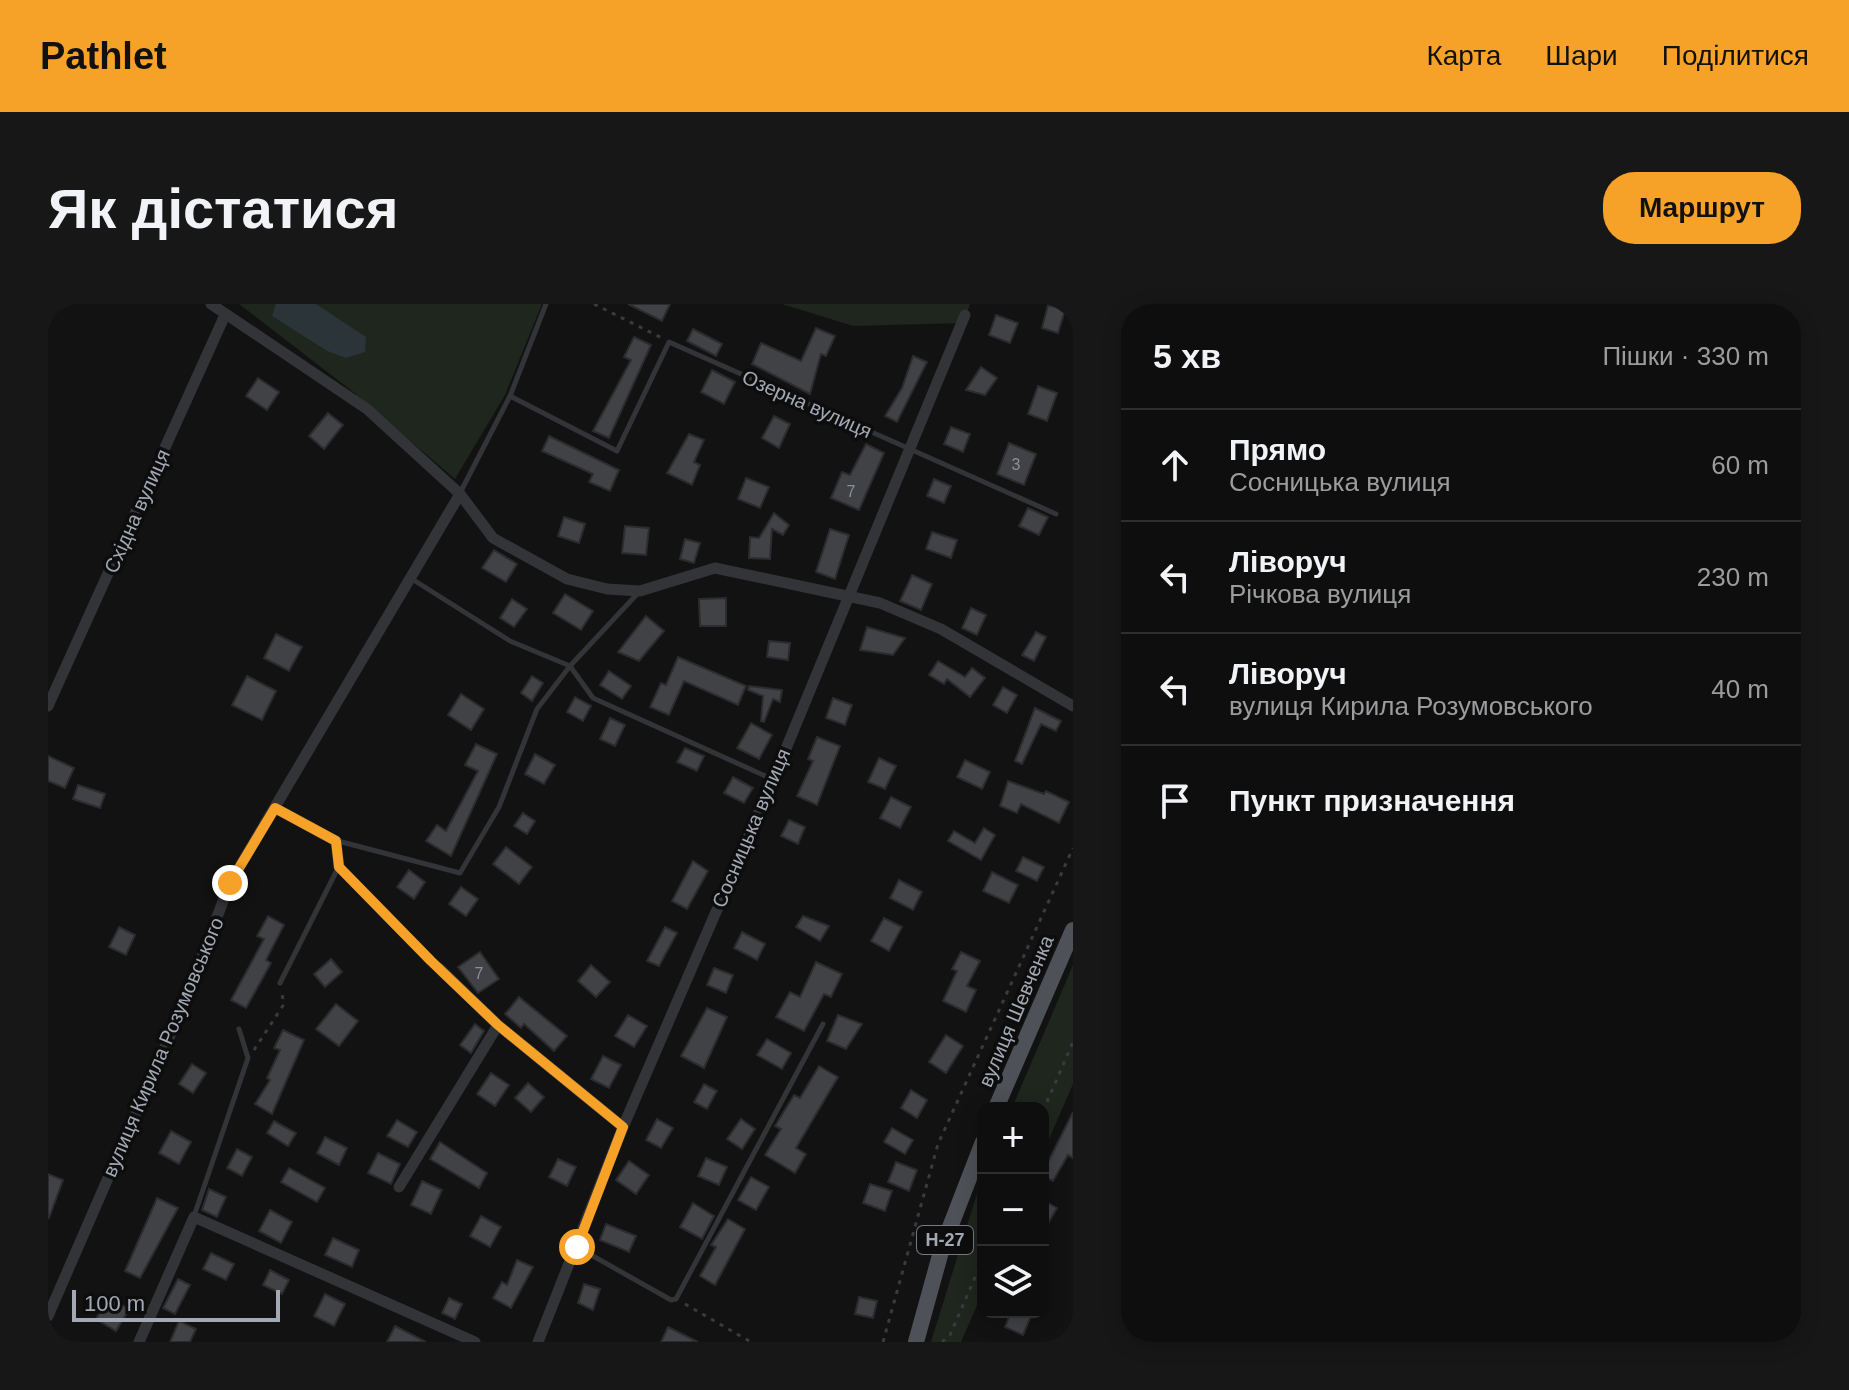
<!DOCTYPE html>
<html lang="uk">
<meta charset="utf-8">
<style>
:root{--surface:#0e0e0e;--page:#171717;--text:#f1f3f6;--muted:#9b9c9e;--line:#2e2e2e;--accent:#f6a127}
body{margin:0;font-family:Arial,sans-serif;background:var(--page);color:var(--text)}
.controls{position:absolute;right:24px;bottom:24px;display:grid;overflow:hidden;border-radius:16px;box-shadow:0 4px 20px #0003}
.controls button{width:72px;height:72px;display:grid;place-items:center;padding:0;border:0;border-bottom:2px solid var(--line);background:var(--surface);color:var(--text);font:40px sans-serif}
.scale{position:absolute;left:24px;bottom:20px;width:208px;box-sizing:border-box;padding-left:8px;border:4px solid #a3a9b4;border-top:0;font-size:22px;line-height:28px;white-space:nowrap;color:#a3a9b4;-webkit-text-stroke:6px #0d0d0e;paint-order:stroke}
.stop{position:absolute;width:24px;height:24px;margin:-18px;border:6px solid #f6a127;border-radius:50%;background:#fff}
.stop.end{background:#f6a127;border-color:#fff;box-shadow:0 2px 8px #0008}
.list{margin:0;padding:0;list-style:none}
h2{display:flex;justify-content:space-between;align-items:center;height:104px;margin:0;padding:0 32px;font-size:34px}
h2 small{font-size:26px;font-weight:400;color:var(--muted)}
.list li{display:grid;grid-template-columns:52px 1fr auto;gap:24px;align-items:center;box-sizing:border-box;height:112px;padding:0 32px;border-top:2px solid var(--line)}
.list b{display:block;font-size:30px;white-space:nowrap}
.list p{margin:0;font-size:26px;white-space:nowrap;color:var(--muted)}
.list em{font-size:26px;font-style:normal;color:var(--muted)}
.icon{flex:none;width:44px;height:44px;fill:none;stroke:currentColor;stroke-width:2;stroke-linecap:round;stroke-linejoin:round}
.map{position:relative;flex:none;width:1025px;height:1038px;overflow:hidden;border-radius:32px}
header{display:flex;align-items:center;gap:48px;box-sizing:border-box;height:112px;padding:0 40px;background:var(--accent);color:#111}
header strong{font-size:38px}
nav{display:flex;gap:44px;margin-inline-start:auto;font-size:28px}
.intro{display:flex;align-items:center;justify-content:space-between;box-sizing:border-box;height:192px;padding:0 48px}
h1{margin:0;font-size:56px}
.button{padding:20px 36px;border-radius:32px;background:var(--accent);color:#111;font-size:28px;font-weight:700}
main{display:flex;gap:48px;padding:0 48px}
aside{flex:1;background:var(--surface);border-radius:32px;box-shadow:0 4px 20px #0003}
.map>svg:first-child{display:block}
.green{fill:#1e261e}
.water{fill:#2a3439}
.building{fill:#414246;stroke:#2c2c2f;stroke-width:2}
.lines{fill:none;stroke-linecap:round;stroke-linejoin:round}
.path{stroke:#393b3f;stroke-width:3;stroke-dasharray:4 6;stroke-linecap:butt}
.service{stroke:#333438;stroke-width:5}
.minor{stroke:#333438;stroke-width:11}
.primary{stroke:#4f5158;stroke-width:16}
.route{stroke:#f6a127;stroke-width:10}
.labels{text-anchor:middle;stroke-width:7;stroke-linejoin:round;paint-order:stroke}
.number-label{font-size:16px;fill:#8a8f98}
.shield{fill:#0d0d0e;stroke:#767a82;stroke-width:2}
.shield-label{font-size:18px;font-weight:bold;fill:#a3a9b4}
.street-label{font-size:20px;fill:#a3a9b4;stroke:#0d0d0e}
</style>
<header>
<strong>Pathlet</strong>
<nav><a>Карта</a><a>Шари</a><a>Поділитися</a></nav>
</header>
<div class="intro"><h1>Як дістатися</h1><a class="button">Маршрут</a></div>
<main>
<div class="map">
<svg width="1025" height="1038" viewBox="0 0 1025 1038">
<rect width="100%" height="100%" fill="#121213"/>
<g class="green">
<polygon points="191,0 494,0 457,91 407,175 304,87"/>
<polygon points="734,0 922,0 915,19 805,22"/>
<polygon points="1025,661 1025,780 995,849 995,804 964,804"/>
<polygon points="935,870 935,988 913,1038 883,1038"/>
</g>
<polygon class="water" points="228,0 268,0 318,33 317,48 298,54 279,47 224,12"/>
<g class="building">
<polygon points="580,0 622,0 614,17"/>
<polygon points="1000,1 1017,6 1010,29 994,24"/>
<polygon points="948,11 970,19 962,39 941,31"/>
<polygon points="768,24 787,32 778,52 773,50 762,90 704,60 713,39 753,57"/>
<polygon points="645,25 674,40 668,52 639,37"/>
<polygon points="586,33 603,41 561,134 545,127 583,56 576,53"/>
<polygon points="865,52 879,58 849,118 837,112 854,84"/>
<polygon points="933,63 949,74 937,91 918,86"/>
<polygon points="664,66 687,78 676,100 653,88"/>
<polygon points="210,74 231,88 219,106 198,92"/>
<polygon points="990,82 1009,89 999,117 980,110"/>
<polygon points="280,109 295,121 276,145 261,132"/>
<polygon points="726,112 742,120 731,144 714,134"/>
<polygon points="903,123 922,130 915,148 896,140"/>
<polygon points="641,130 656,136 646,158 652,161 644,181 619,169"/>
<polygon points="501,132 571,166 562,187 541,178 545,170 494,147"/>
<polygon points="961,139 988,150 976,181 949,170"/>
<polygon points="818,140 836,149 811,206 783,194 794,168 802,171"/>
<polygon points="698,174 721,183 712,204 690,195"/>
<polygon points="886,175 903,182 896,199 879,192"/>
<polygon points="980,204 1000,213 991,231 971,222"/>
<polygon points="726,209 741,221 735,231 724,225 722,255 701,254 702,233 711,234"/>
<polygon points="516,213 537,220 531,239 510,232"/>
<polygon points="577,222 601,224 598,251 574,249"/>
<polygon points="782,225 801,231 787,275 768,268"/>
<polygon points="884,228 909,236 903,254 878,245"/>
<polygon points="637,235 652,239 646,259 632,255"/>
<polygon points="446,246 469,260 458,278 434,264"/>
<polygon points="864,271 884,280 873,306 852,297"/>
<polygon points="517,290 545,307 533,326 505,309"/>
<polygon points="678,294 678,322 652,322 651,295"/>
<polygon points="464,295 479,305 466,323 452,314"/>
<polygon points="923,304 938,311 929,331 914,324"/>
<polygon points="598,312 616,327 591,357 570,348"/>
<polygon points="819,323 857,334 845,351 812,346"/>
<polygon points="988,328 998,333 986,357 974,351"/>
<polygon points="228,330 254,343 241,367 216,354"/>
<polygon points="721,337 742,339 740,356 719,353"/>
<polygon points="630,353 698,382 690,401 636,377 621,411 602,403 613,379 618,381"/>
<polygon points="890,357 917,373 924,364 937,374 922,393 899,375 896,380 881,371"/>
<polygon points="561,367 583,382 574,395 552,381"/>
<polygon points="199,372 228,387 214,416 184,401"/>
<polygon points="484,372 495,379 484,397 473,389"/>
<polygon points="701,382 734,386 732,398 725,395 716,418 713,417 715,392 700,386"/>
<polygon points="955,383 969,391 959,409 945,401"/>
<polygon points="413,390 436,405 423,426 400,411"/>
<polygon points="527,393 543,402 535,417 519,408"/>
<polygon points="785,394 804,401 797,421 778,414"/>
<polygon points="987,404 1013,417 1008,427 993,420 974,460 967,457"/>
<polygon points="562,414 577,421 567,442 552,435"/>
<polygon points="703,419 724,431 711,455 689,444"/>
<polygon points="769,433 792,442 769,501 749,492 765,457 760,455"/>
<polygon points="428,440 449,450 403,552 378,537 389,521 398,527 430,467 417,461"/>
<polygon points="637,444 656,452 649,467 629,458"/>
<polygon points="487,450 507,461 496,480 477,470"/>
<polygon points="0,452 26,464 17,484 0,477"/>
<polygon points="831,454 848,462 837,485 820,478"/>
<polygon points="917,456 942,468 934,485 909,473"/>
<polygon points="685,473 705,484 696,499 676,489"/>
<polygon points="960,477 996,490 998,487 1021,498 1011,519 973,500 969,509 952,502"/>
<polygon points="30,481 57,490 52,504 25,495"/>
<polygon points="843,493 863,503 852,524 832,514"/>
<polygon points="475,509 487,517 479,530 466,522"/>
<polygon points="741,516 757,523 750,540 733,532"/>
<polygon points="936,524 947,531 933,556 900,537 906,527 927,539"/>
<polygon points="458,543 484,563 471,580 445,560"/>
<polygon points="975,553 996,563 989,577 968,567"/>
<polygon points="645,557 660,567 639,605 624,597"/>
<polygon points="361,566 377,578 366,595 349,583"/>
<polygon points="944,568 970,581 961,599 935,587"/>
<polygon points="851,576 874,588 865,606 842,594"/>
<polygon points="413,583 430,595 418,612 401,600"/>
<polygon points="220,612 236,621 218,656 223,659 198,704 183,696 216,635 209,632"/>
<polygon points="755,612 781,622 772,637 748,623"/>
<polygon points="836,614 854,623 841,647 823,637"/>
<polygon points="71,623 87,631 78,651 61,643"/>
<polygon points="617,623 629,629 611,662 599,657"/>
<polygon points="694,628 717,640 709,656 686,644"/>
<polygon points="432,648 451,675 430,689 410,663"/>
<polygon points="913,648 932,657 919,682 928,686 918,708 895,697 909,667 904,665"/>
<polygon points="283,655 294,668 277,683 266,670"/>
<polygon points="768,658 794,670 783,693 776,690 756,727 728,713 742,688 752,693"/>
<polygon points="543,661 562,678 548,693 530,677"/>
<polygon points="666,664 685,671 678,689 659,681"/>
<polygon points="471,693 519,732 506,747 476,720 473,724 457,710"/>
<polygon points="288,700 310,717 291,742 268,725"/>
<polygon points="659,704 679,713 656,764 633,752"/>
<polygon points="580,711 599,722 586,743 567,732"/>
<polygon points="790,711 814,720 798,745 779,737"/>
<polygon points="427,720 436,727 423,749 412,741"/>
<polygon points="235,726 256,736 224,810 207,800 222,776 219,774 232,746 226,744"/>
<polygon points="898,731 915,742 898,769 881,758"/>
<polygon points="719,735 743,749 734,765 709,751"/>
<polygon points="555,752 573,761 561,784 543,775"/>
<polygon points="144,760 158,769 145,789 131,780"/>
<polygon points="771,762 790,773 748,844 758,850 747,869 717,851 733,825 727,822 746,791 752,794"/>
<polygon points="443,769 461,781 447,802 429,790"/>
<polygon points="480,779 496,793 483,808 467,794"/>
<polygon points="656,780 669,787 659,805 646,798"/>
<polygon points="863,786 879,796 869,814 853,804"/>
<polygon points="1025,808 1025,854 1020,851 1005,877 995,872 995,868"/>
<polygon points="609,815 625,824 613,844 598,836"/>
<polygon points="693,815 707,825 694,845 679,835"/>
<polygon points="349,816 369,828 360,843 339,832"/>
<polygon points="226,817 248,829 240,842 219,829"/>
<polygon points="844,824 865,836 857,850 836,838"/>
<polygon points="123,827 143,838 131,860 111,849"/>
<polygon points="277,833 299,844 291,861 269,849"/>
<polygon points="392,838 439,869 431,884 382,855"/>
<polygon points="189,845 204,853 194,872 179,864"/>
<polygon points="330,849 352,860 343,880 320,869"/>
<polygon points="658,854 679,863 671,881 650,872"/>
<polygon points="510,855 528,863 519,882 501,873"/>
<polygon points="581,857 601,871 588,890 568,876"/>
<polygon points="848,858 869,866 861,887 840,878"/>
<polygon points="241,864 277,884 269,898 233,878"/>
<polygon points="0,870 15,876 1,914 0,913"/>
<polygon points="703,873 721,883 708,906 690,896"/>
<polygon points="374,877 394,886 383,910 363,901"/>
<polygon points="822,880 844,887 837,907 815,899"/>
<polygon points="161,885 178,893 169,913 154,906"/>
<polygon points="109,894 130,904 92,974 77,967"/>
<polygon points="995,896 1009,904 995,928"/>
<polygon points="645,899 666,912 654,935 632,923"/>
<polygon points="222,906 244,918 233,939 211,927"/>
<polygon points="433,912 453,923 442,943 422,932"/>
<polygon points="680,915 697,925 667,981 652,972 668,943 663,941"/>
<polygon points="558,920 588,932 581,948 552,936"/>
<polygon points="285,934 311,946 304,963 277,951"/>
<polygon points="163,949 186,960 178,976 155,965"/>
<polygon points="469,956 485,963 463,1004 445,994 454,978 459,981"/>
<polygon points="222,966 241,976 234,990 215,981"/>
<polygon points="130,975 142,981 127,1010 115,1004"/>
<polygon points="536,980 552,985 545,1006 530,999"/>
<polygon points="277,990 297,1000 286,1022 266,1012"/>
<polygon points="61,993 81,1005 68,1027 48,1015"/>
<polygon points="811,993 829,997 825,1014 807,1010"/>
<polygon points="401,994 414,1000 407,1015 394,1009"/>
<polygon points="963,1008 983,1012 975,1031 957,1023"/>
<polygon points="131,1017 148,1025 142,1038 122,1038"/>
<polygon points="347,1022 378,1038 339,1038"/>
<polygon points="620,1023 650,1038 613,1038"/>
</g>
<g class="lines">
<g class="path">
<polyline points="546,0 614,34"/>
<polyline points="298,571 382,657"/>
<polyline points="206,746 236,700 233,686"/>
<polyline points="995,807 1025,738"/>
<polyline points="637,1000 703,1038"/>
<polyline points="835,1038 890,840 1025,544"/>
<polyline points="894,1038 902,1031 935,955"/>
</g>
<g class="service">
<polyline points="462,92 569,147 621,38 1008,210"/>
<polyline points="412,189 462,92 498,0"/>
<polyline points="364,275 462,337 522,362 591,288"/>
<polyline points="290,537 412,569 451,503 489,405 522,362 545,394 724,475"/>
<polyline points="232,679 290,564"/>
<polyline points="146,912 200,754 191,725"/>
<polyline points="529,943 623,996 628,995 775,720"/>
</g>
<g class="minor">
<polyline points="163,0 319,105 412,190 445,234 519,275 559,285 592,287 667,264 832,299 893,325 1025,402"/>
<polyline points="0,402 177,11"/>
<polyline points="227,504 288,537 291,563"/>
<polyline points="391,664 450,721 575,823"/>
<polyline points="351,883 450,721"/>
<polyline points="0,1012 137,697 182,579 412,190"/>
<polyline points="91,1038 146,913 427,1038"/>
<polyline points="490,1038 575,823 725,476 917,11"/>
</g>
<g class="primary">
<polyline points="948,804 1025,626"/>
<polyline points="868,1038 894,944 935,838"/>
</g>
</g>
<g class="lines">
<polyline class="route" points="182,579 227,504 288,537 291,563 383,657 450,721 575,823 529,943"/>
</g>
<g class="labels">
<g class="number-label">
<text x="968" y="166">3</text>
<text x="803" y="193">7</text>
<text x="431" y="675">7</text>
</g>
<rect class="shield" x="869" y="922" width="56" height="28" rx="6"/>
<g class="shield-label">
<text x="897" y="942">Н-27</text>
</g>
<g class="street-label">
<text transform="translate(759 100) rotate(24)" y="7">Озерна вулиця</text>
<text transform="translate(89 207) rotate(-66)" y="7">Східна вулиця</text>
<text transform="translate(703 524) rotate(-67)" y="7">Сосницька вулиця</text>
<text transform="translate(968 707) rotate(-67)" y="7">вулиця Шевченка</text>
<text transform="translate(115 743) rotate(-67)" y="7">вулиця Кирила Розумовського</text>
</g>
</g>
</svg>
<div class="controls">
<button>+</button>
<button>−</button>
<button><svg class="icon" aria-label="layers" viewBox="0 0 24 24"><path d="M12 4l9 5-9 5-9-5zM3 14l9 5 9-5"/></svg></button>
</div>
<div class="scale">100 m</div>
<div class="stop" style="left:529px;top:943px"></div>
<div class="stop end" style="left:182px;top:579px"></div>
</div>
<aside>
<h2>5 хв<small>Пішки · 330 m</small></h2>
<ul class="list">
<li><svg class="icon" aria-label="ahead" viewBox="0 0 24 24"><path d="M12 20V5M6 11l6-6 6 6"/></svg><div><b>Прямо</b><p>Сосницька вулиця</p></div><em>60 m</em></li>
<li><svg class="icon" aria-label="left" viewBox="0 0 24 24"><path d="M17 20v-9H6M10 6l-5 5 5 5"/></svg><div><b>Ліворуч</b><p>Річкова вулиця</p></div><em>230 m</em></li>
<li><svg class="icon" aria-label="left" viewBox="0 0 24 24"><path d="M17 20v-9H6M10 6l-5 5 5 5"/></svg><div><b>Ліворуч</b><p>вулиця Кирила Розумовського</p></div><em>40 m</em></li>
<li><svg class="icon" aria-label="arrive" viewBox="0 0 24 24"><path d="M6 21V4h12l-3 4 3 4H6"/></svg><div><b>Пункт призначення</b></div></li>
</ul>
</aside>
</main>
